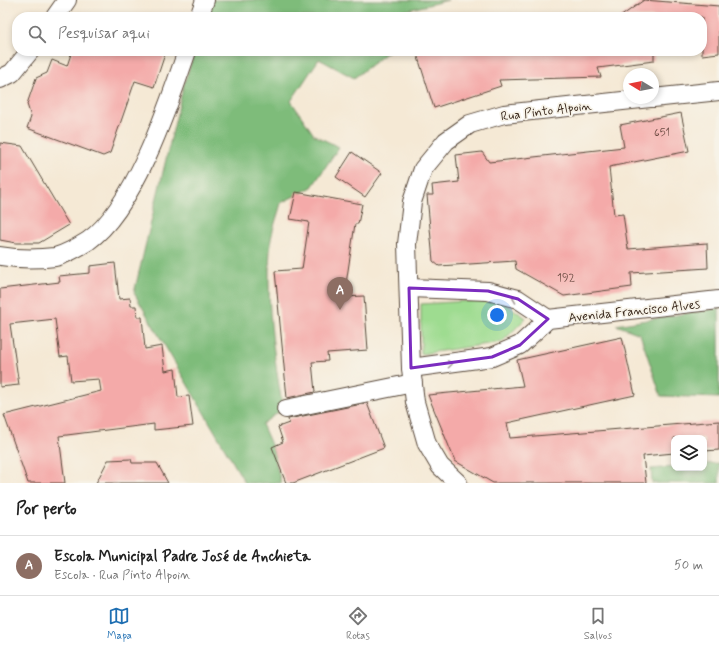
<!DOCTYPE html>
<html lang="pt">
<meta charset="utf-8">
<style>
:root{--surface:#fff;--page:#f6f6f6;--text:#222;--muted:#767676;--line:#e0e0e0;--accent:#1f6fb2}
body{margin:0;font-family:Mynerve,sans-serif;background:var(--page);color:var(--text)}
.controls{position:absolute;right:12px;bottom:12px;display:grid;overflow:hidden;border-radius:8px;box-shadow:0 2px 6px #0003}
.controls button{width:36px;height:36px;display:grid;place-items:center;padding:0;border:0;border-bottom:1px solid var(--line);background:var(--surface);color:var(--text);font:20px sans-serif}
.compass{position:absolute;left:623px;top:68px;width:36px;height:36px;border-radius:50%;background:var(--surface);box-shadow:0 2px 6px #0003;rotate:280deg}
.you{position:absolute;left:497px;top:315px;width:14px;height:14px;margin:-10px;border:3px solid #fff;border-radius:50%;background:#1a73e8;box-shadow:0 0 0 6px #1a73e833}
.badge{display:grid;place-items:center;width:26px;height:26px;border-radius:50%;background:var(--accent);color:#fff;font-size:13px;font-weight:700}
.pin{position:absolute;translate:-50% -33px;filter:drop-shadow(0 1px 2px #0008)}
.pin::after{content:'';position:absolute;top:21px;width:14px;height:12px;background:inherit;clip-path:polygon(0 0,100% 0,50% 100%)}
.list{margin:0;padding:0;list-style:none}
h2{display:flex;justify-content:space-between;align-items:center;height:52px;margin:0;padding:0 16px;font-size:17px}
h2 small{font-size:13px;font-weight:400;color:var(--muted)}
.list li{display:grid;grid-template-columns:26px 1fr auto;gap:12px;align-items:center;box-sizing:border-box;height:60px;padding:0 16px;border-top:1px solid var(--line)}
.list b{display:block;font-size:15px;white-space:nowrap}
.list p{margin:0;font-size:13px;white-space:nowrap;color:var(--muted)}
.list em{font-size:13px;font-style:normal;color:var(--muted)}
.icon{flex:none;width:22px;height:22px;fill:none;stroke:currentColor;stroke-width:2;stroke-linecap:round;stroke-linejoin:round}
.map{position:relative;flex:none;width:719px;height:483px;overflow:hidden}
.search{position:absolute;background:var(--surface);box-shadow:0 2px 6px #0003;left:12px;right:12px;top:12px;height:44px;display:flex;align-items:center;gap:10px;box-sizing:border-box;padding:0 14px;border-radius:16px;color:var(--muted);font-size:15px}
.sheet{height:112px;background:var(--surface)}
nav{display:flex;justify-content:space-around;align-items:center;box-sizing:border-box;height:56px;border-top:1px solid var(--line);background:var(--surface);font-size:11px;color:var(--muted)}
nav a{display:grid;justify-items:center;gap:2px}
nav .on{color:var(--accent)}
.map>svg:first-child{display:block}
.green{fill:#9edc90;stroke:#6c8357}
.forest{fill:#7ebc7a;stroke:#5c734c}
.building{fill:#f4aaa9}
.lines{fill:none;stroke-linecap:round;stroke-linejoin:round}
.street-casing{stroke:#574739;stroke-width:20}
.street{stroke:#fff;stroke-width:18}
.oneway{stroke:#a79f9a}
.marked{fill:none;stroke:#7b2cbf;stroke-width:3;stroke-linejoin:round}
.labels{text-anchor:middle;stroke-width:3.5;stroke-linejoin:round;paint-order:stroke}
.number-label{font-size:11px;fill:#694a41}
.street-label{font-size:13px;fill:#3b2a1e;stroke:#f7f3e8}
</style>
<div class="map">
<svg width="719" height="483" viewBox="0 0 719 483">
<rect width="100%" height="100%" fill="#f7f3e8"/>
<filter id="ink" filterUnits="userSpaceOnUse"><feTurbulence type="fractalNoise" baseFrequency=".025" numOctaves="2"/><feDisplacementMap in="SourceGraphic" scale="8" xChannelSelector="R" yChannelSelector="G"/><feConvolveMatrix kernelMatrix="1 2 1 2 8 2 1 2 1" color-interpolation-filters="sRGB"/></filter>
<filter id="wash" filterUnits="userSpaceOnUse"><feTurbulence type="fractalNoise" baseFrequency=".012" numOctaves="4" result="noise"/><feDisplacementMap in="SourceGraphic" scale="16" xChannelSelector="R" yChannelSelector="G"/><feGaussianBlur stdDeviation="0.9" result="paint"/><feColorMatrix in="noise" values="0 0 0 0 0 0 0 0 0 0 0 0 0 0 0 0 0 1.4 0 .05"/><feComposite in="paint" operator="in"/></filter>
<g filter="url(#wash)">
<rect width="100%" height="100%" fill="#f5e9d5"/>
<polygon class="green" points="499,299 526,318 502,342 421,354 421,304"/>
<g class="forest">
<polygon points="213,0 448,0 404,11 402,17 207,17"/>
<path d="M 195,51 L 389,51 L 354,78 L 319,59 L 291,101 L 314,135 L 339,147 L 312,187 L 281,203 C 278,215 273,227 271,239 C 265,295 273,353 283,409 L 262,424 L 272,447 L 281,483 L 245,483 L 134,293 L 184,84 Z"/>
<polygon points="719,308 719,398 661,396 640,334 616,325"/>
<polygon points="719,463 719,483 652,483 651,469 674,467 704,468 704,464"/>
</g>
<g id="blocks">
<g class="building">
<polygon points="644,0 719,6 719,53 702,55 702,17 620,17"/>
<polygon points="72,51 166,51 154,87 135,81 110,153 103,156 27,128 31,117 27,104 36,78 47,73 52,60 67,66"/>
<polygon points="416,51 654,51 654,61 598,68 601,77 499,80 501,86 434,108"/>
<polygon points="681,113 689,151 609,167 614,215 623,214 628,249 707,243 708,268 631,273 632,287 564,296 516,269 515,261 439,266 433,261 427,195 433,195 432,185 459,182 456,155 482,152 489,162 624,147 620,125"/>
<polygon points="0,143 22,146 69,225 39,243 16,243 0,240"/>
<polygon points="352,152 382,173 365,197 336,177"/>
<polygon points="296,192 362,204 358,224 355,224 344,297 364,296 368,350 327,353 328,361 312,362 315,392 287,398 275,271 302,269 309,222 290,219"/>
<polygon points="115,263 119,299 130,298 131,306 136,306 137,317 142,317 145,349 162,346 165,371 175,369 178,397 189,396 193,426 154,430 154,424 59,436 65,483 28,483 4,415 101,391 99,379 71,381 68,356 60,357 55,319 10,324 19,385 0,387 0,289 60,282 59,276 90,273 90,266"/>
<polygon points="622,337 635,395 507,423 510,438 719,421 719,450 704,451 704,438 674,438 674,453 643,456 646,483 493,483 455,461 428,395 523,386 517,360"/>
<polygon points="367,403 384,448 293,483 286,483 272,447 283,442 278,427 289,423 288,419"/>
<polygon points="131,459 132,463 157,463 168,483 96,483 108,460"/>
</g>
</g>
</g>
<g filter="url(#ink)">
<use href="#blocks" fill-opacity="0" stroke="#574739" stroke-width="1"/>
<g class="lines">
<g class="street-casing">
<g id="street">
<polyline points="55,17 67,0"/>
<polyline points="199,17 205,0"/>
<polyline points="0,79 12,73 30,51"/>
<polyline points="653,98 719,91"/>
<path d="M 0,256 C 17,259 38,259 55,257 C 64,255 80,246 88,241 C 134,209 169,104 187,51"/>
<polyline points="409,288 488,291 518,299 548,319"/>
<polyline points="411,368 492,357 520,345 548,319 719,300"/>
<polyline points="286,409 413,383"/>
<polyline points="458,483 440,466 427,444 415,402 411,368 407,244 412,202 423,169 446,141 470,124 504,114 650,98"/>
</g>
</g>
<use href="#street" class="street"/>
</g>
<defs><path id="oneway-chevron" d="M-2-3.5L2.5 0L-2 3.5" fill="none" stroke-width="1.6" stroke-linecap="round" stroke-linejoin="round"/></defs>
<g class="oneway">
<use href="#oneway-chevron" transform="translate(515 299) rotate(-159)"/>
<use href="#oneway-chevron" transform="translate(450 364) rotate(-7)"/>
</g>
</g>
<path class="marked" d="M 409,288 L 488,291 L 518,299 L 548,319 L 520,345 L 492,357 L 411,368 Z"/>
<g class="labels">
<g class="number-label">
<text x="662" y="136">651</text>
<text x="566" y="281">192</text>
</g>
<g class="street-label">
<text transform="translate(546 110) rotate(-7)" y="5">Rua Pinto Alpoin</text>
<text transform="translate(634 310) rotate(-6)" y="5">Avenida Francisco Alves</text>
</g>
</g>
</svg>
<div class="controls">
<button><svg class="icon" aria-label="layers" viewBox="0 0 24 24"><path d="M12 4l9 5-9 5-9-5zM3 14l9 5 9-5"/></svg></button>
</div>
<svg class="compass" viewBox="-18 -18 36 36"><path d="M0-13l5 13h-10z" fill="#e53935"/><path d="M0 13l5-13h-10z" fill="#767676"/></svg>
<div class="you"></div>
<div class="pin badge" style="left:340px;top:310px;background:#8d6e63">A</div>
<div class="search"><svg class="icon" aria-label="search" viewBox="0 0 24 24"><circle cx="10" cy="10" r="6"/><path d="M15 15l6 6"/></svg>Pesquisar aqui</div>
</div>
<section class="sheet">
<h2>Por perto<small></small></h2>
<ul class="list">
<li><span class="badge" style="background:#8d6e63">A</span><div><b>Escola Municipal Padre José de Anchieta</b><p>Escola · Rua Pinto Alpoin</p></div><em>50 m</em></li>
</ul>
</section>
<nav>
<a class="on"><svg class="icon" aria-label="map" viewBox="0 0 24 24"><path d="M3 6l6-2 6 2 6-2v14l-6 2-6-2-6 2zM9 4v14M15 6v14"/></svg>Mapa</a>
<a><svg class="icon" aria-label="directions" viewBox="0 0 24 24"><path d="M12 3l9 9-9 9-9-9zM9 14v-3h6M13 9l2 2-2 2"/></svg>Rotas</a>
<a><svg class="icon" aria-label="saved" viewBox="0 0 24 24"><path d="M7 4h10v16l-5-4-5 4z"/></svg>Salvos</a>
</nav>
